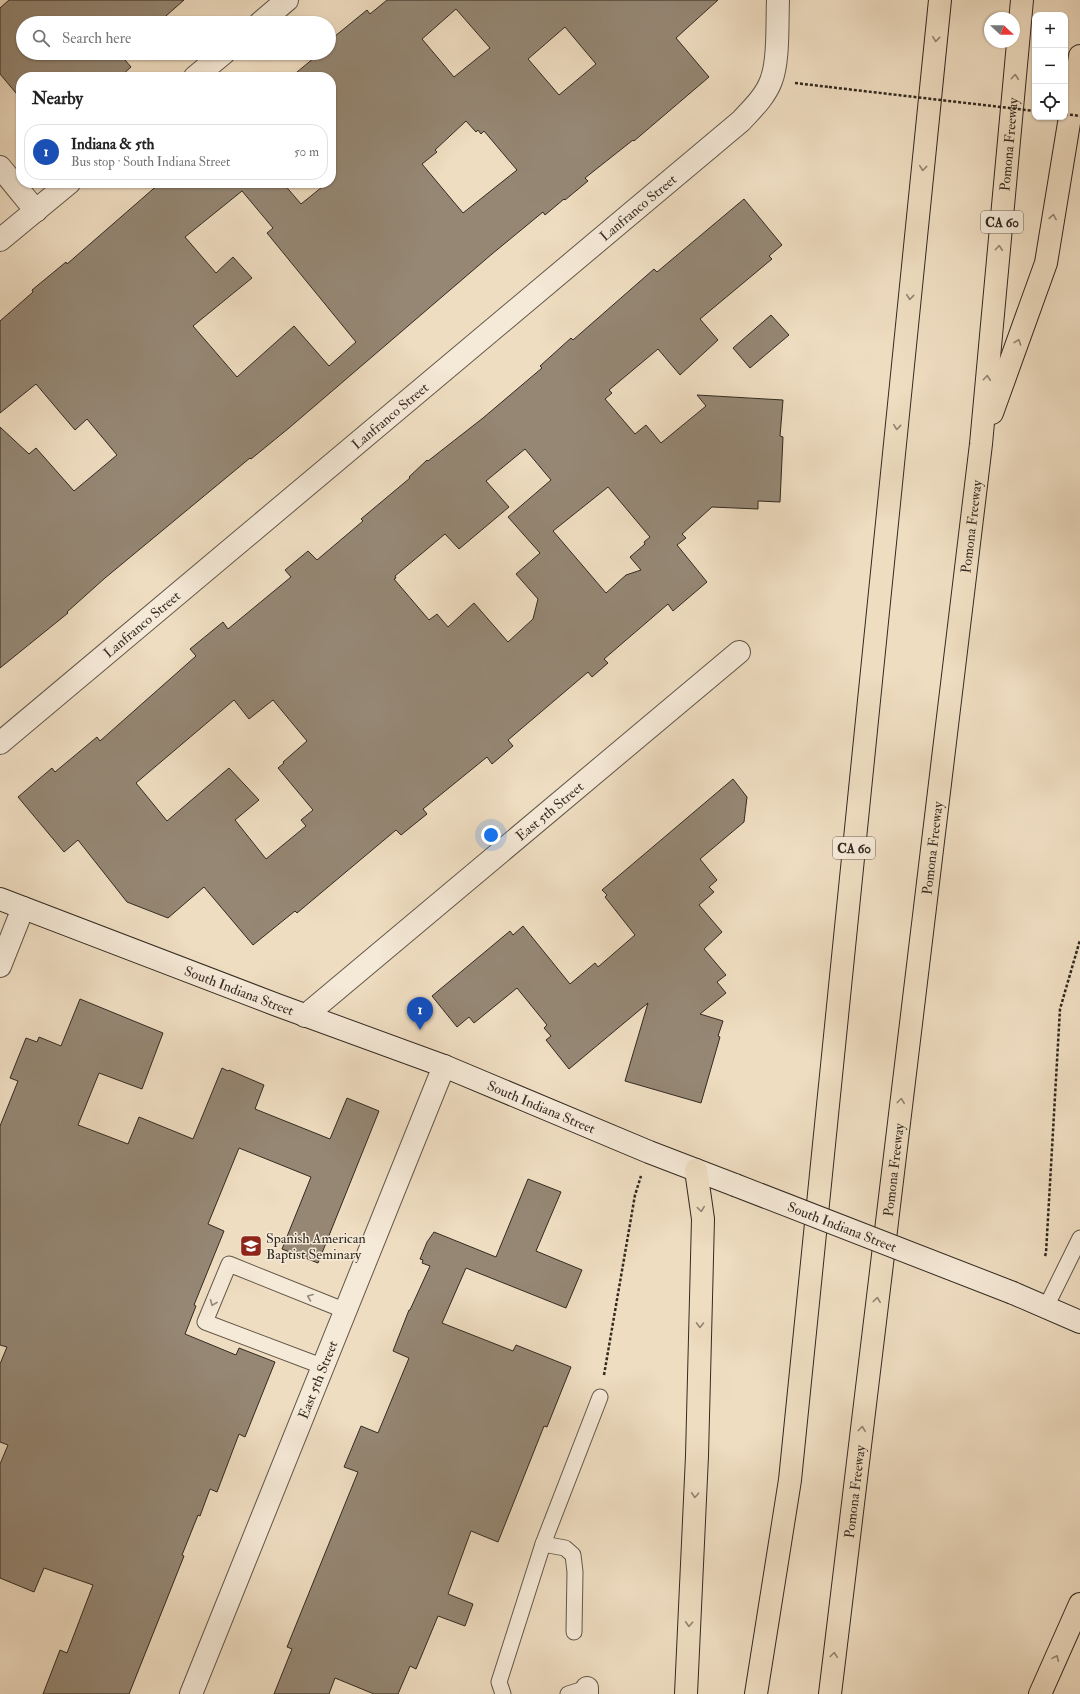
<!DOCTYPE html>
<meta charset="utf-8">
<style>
:root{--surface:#fff;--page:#f2f2f2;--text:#222;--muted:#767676;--line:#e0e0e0;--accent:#8f2418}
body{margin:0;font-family:"IM FELL Double Pica",serif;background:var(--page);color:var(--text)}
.controls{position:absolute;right:12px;top:12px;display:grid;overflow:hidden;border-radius:8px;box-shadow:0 1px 3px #0004}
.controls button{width:36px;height:36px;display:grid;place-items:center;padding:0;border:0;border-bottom:1px solid var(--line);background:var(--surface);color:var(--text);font:20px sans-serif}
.compass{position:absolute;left:984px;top:12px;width:36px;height:36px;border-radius:50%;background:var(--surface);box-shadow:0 1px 3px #0004;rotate:112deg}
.you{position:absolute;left:491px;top:835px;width:14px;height:14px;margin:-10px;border:3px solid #fff;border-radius:50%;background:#1a73e8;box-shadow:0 0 0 6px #1a73e833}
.badge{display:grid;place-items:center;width:26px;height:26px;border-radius:50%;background:var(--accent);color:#fff;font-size:13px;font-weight:700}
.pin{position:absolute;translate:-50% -33px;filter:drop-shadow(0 1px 2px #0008)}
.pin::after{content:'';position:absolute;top:21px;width:14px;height:12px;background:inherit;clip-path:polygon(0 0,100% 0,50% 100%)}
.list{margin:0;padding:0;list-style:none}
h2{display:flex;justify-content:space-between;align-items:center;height:52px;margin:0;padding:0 16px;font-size:17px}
h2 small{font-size:13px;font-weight:400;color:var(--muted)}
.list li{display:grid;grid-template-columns:26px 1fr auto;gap:12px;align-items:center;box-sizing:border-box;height:56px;margin:0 8px 8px;padding:0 8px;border:1px solid var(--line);border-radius:16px}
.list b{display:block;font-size:15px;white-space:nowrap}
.list p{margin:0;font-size:13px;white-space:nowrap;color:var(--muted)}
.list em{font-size:13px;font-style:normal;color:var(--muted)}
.icon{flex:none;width:22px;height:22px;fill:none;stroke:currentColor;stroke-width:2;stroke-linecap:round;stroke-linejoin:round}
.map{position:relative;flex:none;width:1080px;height:1694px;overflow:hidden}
.search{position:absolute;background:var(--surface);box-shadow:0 1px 3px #0004;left:16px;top:16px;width:320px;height:44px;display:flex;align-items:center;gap:10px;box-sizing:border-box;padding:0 14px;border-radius:22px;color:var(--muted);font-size:15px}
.panel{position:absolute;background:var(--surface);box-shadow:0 1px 3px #0004;left:16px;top:72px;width:320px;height:116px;border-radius:16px}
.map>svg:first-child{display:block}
.building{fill:#958774;stroke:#332a21;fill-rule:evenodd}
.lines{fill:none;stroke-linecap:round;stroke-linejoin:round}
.lane-casing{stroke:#625749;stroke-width:17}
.street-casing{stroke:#625749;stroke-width:24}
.secondary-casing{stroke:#332a21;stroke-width:24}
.highway-casing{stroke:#332a21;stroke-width:24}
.path{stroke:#332a21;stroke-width:2.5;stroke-dasharray:3 2;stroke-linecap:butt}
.lane{stroke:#f5e9d7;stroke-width:15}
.street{stroke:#f5e9d7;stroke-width:22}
.secondary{stroke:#f5e9d7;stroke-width:22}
.highway{stroke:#efddc1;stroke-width:22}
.secondary-bridge-casing{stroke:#332a21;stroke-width:24;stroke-linecap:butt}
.path-bridge{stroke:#332a21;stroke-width:2.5;stroke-dasharray:3 2;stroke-linecap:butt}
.secondary-bridge{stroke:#f5e9d7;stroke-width:22}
.oneway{stroke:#918471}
.oneway2{stroke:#948a7c}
.labels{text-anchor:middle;stroke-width:3;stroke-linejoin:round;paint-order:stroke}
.shield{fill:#f5e9d7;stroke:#6d6358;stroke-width:1}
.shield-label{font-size:13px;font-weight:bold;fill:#332a21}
.street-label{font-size:14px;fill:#332a21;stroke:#f5e9d7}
.poi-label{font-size:14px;fill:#332a21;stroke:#f5e9d7;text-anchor:start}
</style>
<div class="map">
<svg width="1080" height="1694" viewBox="0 0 1080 1694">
<rect width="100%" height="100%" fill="#efddc1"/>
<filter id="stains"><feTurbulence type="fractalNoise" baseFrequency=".005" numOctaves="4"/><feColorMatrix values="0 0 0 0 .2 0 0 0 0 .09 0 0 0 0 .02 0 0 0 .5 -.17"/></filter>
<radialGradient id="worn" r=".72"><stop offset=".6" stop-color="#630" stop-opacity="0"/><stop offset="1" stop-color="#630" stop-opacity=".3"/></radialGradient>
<g class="building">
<polygon points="9,0 184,0 158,23 23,23 23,53 119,53 131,67 120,77 21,77 21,99 0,74 0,8"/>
<path d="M 387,0 L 718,0 L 676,38 L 709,77 L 634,141 L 633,140 L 585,178 L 588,181 L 565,200 L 564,199 L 545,215 L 543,212 L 492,254 L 289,428 L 251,459 L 250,458 L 105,578 L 67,612 L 68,613 L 0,668 L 0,427 L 29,454 L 36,448 L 74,491 L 117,455 L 87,419 L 75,430 L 36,384 L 0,413 L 0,321 L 33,292 L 32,290 L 66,262 L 67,264 L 160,183 L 283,183 L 301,204 L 327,183 L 331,183 L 331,77 L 291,77 L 320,53 L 329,53 L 329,41 L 367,10 L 370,14 ZM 456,9 L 490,48 L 454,77 L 422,39 ZM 565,27 L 596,64 L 559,95 L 528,59 ZM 466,121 L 476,132 L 478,130 L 481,134 L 484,131 L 517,170 L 463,213 L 422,164 L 437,152 L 435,150 ZM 242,191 L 273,228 L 267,233 L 356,342 L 329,366 L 294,326 L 237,377 L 193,326 L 252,278 L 233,257 L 216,273 L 185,237 Z"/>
<path d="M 744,199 L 782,245 L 769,256 L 772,259 L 700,319 L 718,340 L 680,375 L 658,349 L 609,390 L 612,393 L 605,399 L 635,434 L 646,425 L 661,443 L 706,406 L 697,395 L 783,400 L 780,436 L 783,437 L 780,502 L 758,501 L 758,509 L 712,507 L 682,534 L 686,538 L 677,545 L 707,582 L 673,611 L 668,604 L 604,659 L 608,663 L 592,677 L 588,672 L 508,740 L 513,746 L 492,764 L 487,757 L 423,809 L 427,814 L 401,835 L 396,830 L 297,913 L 295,911 L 253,945 L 204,887 L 168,918 L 127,902 L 78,840 L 64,852 L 18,797 L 52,768 L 55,772 L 97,737 L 100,741 L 196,656 L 190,649 L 223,622 L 228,629 L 291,577 L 285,570 L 308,551 L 317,560 L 363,521 L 361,519 L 410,478 L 409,477 L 427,460 L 428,461 L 483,418 L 542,368 L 540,366 L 571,338 L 573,340 L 654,269 L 657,272 ZM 525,449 L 551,480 L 508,517 L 540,553 L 516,574 L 538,599 L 533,619 L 508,642 L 474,603 L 448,627 L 437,614 L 429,620 L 394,579 L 396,578 L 395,576 L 445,534 L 459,549 L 509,507 L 486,481 ZM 608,487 L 650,537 L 644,542 L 645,544 L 630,557 L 641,570 L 626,575 L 606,593 L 553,531 ZM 234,700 L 249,719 L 273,700 L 307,741 L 283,762 L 284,763 L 278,768 L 313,810 L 301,820 L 306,826 L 266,859 L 235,820 L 259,800 L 229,768 L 167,821 L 136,783 Z"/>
<polygon points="771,315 789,335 750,368 733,348"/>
<polygon points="733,779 747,797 744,822 700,859 717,880 709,887 714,892 699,905 722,932 704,949 726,975 717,982 726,993 700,1014 723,1021 718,1036 720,1037 701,1103 625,1081 648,1003 569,1069 546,1040 551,1036 544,1028 547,1025 517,988 474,1023 469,1017 457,1027 432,996 510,931 513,935 523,926 570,984 595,963 598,967 635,935 605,897 607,895 602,890"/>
<polygon points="80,999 163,1033 142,1089 99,1073 78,1125 128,1144 139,1117 193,1139 222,1068 228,1071 229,1070 264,1085 255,1109 330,1139 347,1098 379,1111 318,1263 282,1249 311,1177 239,1148 208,1224 224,1231 194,1305 196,1306 185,1334 236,1355 239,1348 275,1362 245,1437 239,1434 217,1492 210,1489 200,1516 198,1515 182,1555 184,1556 129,1694 43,1694 60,1650 67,1653 93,1585 44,1568 34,1592 0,1578 0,1464 8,1445 0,1442 0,1364 7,1347 0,1345 0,1126 18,1081 10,1078 26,1038 37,1042 39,1037 61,1046"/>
<polygon points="528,1179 561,1192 536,1251 582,1270 566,1308 466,1268 442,1323 513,1351 516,1345 571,1367 547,1427 544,1426 498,1542 471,1531 448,1594 473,1604 465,1626 438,1616 416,1669 410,1666 398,1694 374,1694 335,1678 329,1694 274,1694 292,1649 287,1647 358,1472 344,1467 361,1426 378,1433 409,1358 393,1351 409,1310 410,1310 430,1266 422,1263 423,1260 420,1259 427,1242 434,1232 496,1257"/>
</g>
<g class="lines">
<g class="lane-casing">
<g id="lane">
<polyline points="1046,1307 1080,1238"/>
<polyline points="324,1367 205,1322 229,1264 346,1311"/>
<polyline points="543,1544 565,1548 573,1555 575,1572 574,1632"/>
<polyline points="503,1694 499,1682 543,1544 600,1397"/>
<polyline points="568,1694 587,1688"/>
</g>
</g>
<g class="street-casing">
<g id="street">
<polyline points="260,23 287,0"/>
<polyline points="195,77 224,53"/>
<polyline points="0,167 36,211"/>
<polyline points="0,240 69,183"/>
<path id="s1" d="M 0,743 L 741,121 C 752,109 765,97 771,81 C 779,61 777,22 778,0"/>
<polyline points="0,966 23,908"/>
<path id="s2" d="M 305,1016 L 739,652"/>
<path id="s3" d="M 191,1694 L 444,1066"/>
<polyline points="587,1694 587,1688"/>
</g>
</g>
<g class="secondary-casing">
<g id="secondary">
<path id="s4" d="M 0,899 L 277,1005 L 444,1066 L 649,1152 L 735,1185"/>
<polyline points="1013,1293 1080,1322"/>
</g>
</g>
<g class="highway-casing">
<g id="highway">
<polyline points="992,413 1046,263 1080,56"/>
<polyline points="686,1694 697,1456 703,1219 696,1170"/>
<polyline points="756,1694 790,1480 940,0"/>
<path id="s5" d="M 830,1694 L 981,444 L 1022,0"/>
<polyline points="1040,1694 1080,1604"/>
</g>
</g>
<g class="path">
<polyline points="795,83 829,87"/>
<polyline points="1045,1256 1046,1253 1060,1009 1080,940"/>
<polyline points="604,1375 635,1195 641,1176"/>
</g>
<use href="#lane" class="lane"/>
<use href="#street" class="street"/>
<use href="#secondary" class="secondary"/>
<use href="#highway" class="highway"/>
<g class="secondary-bridge-casing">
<g id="secondary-bridge">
<path id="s6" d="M 735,1185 L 1013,1293"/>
</g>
</g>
<g class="path-bridge">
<polyline points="829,87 1035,111"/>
<polyline points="1065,114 1080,116"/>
</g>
<use href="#secondary-bridge" class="secondary-bridge"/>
</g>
<defs><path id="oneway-chevron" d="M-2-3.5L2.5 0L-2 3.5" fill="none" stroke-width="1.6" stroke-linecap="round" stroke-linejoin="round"/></defs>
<g class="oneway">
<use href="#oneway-chevron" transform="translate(936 39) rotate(96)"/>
<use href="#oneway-chevron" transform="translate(1015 77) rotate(-85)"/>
<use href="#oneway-chevron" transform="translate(923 168) rotate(96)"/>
<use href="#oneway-chevron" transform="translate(1053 217) rotate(-81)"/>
<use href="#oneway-chevron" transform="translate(999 248) rotate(-85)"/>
<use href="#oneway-chevron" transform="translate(910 297) rotate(96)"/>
<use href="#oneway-chevron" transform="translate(1018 342) rotate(-70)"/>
<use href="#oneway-chevron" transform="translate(987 378) rotate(-85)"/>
<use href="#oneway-chevron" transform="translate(897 427) rotate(96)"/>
<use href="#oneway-chevron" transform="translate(901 1101) rotate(-83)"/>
<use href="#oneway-chevron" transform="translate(701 1209) rotate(82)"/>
<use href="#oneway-chevron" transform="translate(877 1300) rotate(-83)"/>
<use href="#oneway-chevron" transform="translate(700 1325) rotate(91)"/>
<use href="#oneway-chevron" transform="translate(862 1429) rotate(-83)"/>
<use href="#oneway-chevron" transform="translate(695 1495) rotate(93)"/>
<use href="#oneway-chevron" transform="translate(689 1624) rotate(93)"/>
<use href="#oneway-chevron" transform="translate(834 1655) rotate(-83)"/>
<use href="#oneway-chevron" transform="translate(1056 1658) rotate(-66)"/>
</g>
<g class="oneway2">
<use href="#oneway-chevron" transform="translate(310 1297) rotate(-158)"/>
<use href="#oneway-chevron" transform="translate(213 1303) rotate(112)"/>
</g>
<defs>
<g id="school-square" transform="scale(1.15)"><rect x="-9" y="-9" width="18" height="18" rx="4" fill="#8f2418" stroke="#f5e9d7"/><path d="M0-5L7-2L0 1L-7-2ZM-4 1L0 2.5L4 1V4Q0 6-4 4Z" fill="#fff"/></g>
</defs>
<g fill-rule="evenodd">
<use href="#school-square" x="251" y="1246"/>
</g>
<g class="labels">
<g class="shield">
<rect x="981" y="211" width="42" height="22" rx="3"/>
<rect x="833" y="837" width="42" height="22" rx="3"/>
</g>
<g class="shield-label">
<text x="1002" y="227">CA 60</text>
<text x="854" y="853">CA 60</text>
</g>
<g class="street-label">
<text dy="5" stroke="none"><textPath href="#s5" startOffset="1560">Pomona Freeway</textPath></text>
<text dy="5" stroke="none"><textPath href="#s1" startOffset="833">Lanfranco Street</textPath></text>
<text dy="5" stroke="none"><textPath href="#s1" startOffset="509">Lanfranco Street</textPath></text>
<text dy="5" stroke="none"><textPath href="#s5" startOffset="1176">Pomona Freeway</textPath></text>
<text dy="5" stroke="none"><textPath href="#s1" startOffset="185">Lanfranco Street</textPath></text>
<text dy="5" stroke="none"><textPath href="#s2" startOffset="319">East 5th Street</textPath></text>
<text dy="5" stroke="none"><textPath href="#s5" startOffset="852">Pomona Freeway</textPath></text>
<text dy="5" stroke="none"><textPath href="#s4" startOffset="256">South Indiana Street</textPath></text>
<text dy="5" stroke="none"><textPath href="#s4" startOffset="580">South Indiana Street</textPath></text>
<text dy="5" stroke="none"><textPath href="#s5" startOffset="528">Pomona Freeway</textPath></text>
<text dy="5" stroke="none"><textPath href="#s6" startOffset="115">South Indiana Street</textPath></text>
<text dy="5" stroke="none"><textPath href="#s3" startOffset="339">East 5th Street</textPath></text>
<text dy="5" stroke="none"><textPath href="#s5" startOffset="204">Pomona Freeway</textPath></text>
</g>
<g class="poi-label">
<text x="266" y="1243">Spanish American<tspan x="266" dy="16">Baptist Seminary</tspan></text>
</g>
</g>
<rect width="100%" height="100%" filter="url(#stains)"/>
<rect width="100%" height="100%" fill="url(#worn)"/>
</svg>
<div class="controls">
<button>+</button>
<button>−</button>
<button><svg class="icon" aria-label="locate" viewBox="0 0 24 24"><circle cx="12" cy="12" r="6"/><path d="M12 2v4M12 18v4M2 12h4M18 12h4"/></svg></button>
</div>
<svg class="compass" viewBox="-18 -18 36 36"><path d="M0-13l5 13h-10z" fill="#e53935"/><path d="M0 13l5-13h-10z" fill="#767676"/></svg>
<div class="you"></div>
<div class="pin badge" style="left:420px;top:1030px;background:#1a4fb4">1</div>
<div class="search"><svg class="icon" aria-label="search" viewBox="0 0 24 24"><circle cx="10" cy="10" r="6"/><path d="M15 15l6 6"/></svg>Search here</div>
<section class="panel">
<h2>Nearby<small></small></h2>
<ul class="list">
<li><span class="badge" style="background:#1a4fb4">1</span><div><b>Indiana &amp; 5th</b><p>Bus stop · South Indiana Street</p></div><em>50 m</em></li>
</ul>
</section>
</div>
